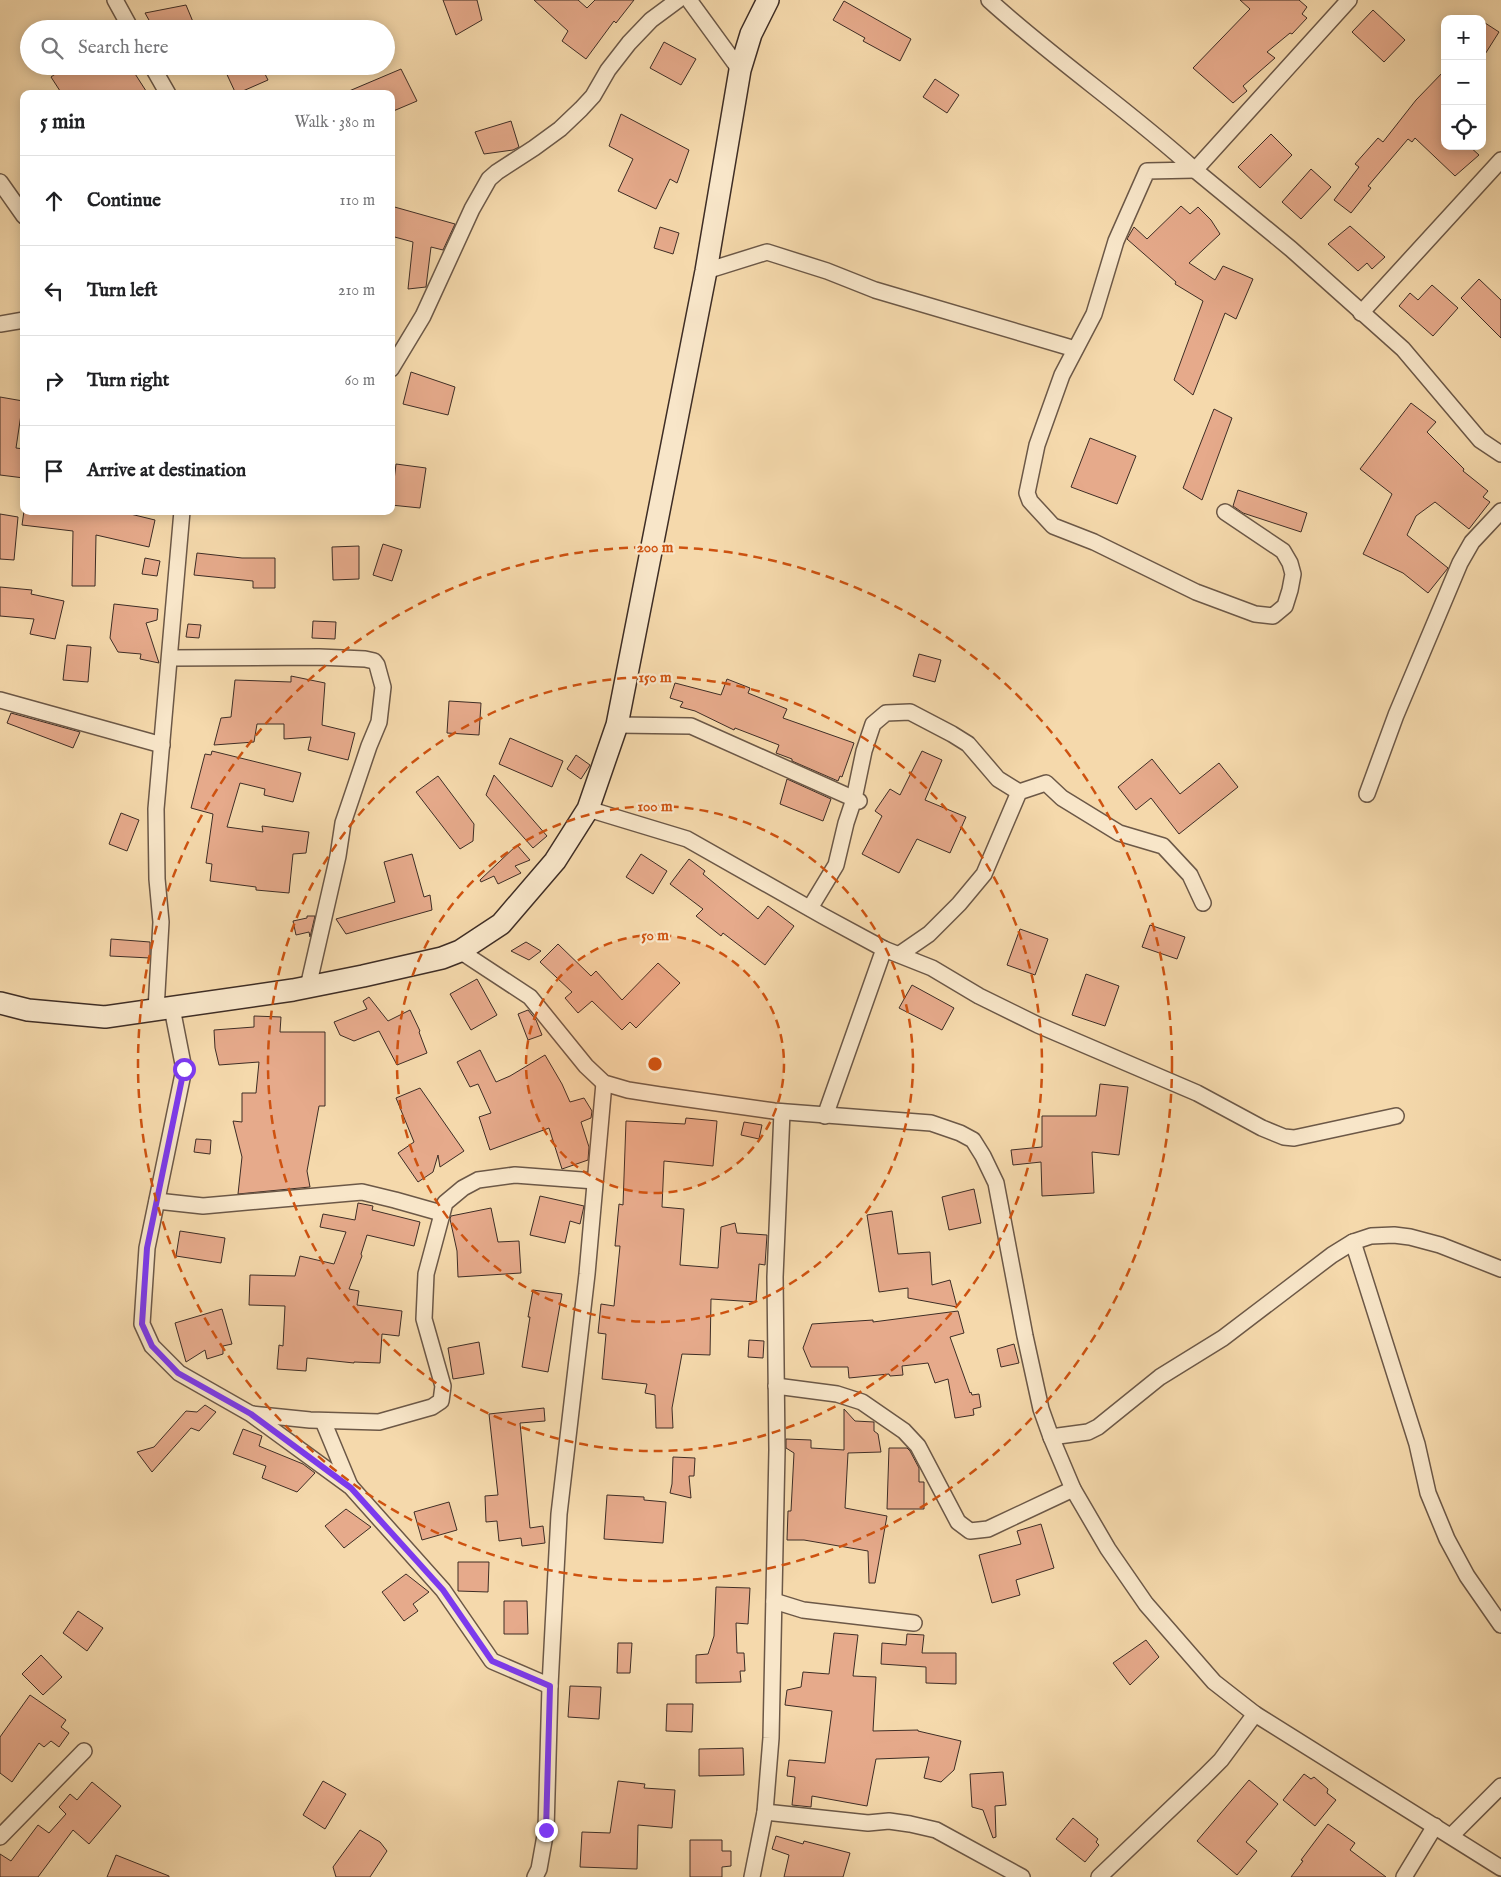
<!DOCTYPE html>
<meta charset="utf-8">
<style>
:root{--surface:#fff;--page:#f6f6f6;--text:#202124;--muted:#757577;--line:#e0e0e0}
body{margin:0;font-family:"IM FELL English",serif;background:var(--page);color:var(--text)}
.controls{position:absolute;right:15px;top:15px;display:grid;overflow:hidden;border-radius:10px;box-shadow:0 2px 12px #0003}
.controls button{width:45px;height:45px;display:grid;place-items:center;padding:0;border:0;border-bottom:1px solid var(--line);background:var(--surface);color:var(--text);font:25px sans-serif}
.stop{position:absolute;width:15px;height:15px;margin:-11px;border:4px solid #7c3aed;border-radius:50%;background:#fff}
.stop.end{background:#7c3aed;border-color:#fff;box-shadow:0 1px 5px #0008}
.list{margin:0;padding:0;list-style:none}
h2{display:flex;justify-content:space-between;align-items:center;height:65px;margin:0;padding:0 20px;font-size:21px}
h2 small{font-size:16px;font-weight:400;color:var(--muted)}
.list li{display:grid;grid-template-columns:32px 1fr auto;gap:15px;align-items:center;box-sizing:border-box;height:90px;padding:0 20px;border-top:1px solid var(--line)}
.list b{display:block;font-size:19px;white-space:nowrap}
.list em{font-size:16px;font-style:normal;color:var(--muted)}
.icon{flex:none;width:28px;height:28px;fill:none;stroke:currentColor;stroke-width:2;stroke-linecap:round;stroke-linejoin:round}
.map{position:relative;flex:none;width:1501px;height:1877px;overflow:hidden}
.search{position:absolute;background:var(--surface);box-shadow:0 2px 12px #0003;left:20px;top:20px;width:375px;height:55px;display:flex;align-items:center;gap:12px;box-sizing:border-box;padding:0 18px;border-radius:28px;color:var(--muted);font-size:19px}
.panel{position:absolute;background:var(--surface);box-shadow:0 2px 12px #0003;left:20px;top:90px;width:375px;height:425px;border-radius:10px}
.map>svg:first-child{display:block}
.building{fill:#e6aa8b;stroke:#3e2d25}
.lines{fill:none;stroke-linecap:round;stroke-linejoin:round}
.street-casing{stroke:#6c5847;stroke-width:18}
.secondary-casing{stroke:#3e2d25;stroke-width:24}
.street{stroke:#f8e6c9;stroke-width:15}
.secondary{stroke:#f8e6c9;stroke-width:21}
.route{stroke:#7c3aed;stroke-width:6}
.ring{fill:none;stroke:#ce5210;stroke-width:2.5;stroke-dasharray:9 6}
.centre{fill:#ce5210;stroke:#f8e6c9;stroke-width:2.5}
.ring-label{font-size:15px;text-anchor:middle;font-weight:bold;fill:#ce5210;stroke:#f8e6c9;stroke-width:4.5;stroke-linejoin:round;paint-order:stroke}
</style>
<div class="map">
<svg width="1501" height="1877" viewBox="0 0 1501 1877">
<rect width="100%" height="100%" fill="#f5d9ac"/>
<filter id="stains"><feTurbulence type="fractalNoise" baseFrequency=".004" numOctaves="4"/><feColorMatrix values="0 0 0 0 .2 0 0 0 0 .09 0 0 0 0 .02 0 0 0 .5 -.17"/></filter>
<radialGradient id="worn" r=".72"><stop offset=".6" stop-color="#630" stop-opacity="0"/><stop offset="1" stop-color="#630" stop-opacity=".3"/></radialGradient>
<g class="building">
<polygon points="443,0 477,0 482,20 456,35"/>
<polygon points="534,0 578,0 587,8 595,0 634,0 616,23 614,21 586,59 562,41 568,31"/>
<polygon points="1240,0 1299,0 1307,7 1302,14 1307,18 1292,34 1290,33 1267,52 1275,58 1243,86 1247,91 1233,103 1193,68 1250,9"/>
<polygon points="844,1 911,39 900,61 863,41 865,38 833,20"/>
<polygon points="186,5 196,29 154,29 145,13"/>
<polygon points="1373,10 1405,40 1384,62 1352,32"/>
<polygon points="1482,21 1499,32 1482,59"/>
<polygon points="664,42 696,59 681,85 650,68"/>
<polygon points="67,66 130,66 148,94 62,94 51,77"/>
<polygon points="223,66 261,66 268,80 236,94"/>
<polygon points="401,69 417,101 391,112 391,94 342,94"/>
<polygon points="1445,70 1445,146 1469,146 1479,155 1455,176 1415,138 1412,142 1408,139 1368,186 1371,188 1351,213 1334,200 1359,167 1355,164 1378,138 1383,142 1416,100"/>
<polygon points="935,79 959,95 947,113 923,97"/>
<polygon points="621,114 689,150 677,183 670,179 656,209 618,191 633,159 609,146"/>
<polygon points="511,121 519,147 513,150 484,154 475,132"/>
<polygon points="1271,134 1292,155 1260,188 1238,167"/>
<polygon points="1311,169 1331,187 1301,219 1282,202"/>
<polygon points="391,206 455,224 443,250 431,247 426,287 408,289 413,242 391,236"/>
<polygon points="1181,206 1190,214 1198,207 1211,220 1220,234 1189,263 1215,280 1223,266 1253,279 1236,319 1225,313 1193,395 1174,380 1203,301 1175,284 1176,282 1127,239 1134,227 1147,239"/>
<polygon points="1350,226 1385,257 1372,269 1367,263 1358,271 1328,244"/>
<polygon points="660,227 679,233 673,254 654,248"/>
<polygon points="1479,279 1501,300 1501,338 1461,298"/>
<polygon points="1432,285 1458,308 1433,336 1399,306 1410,293 1418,300"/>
<polygon points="411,372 455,387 448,415 403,404"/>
<polygon points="0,397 23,401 16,448 24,449 24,478 0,475"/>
<polygon points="1411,403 1436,422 1427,432 1464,469 1463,471 1488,491 1483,497 1490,502 1469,529 1435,502 1416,516 1407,535 1448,568 1428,593 1403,573 1363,554 1392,494 1360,469"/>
<polygon points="1214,409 1232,418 1202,500 1183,488"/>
<polygon points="1090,438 1136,456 1117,504 1071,487"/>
<polygon points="396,464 426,468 420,508 391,505"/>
<polygon points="1238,490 1307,513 1301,532 1243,513 1233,506"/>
<polygon points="24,511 118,511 155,520 149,547 96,535 95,586 72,586 73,531 22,525"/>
<polygon points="0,514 18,517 14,560 0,559"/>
<polygon points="383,544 402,550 392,581 373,575"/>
<polygon points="359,546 359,579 333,580 332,547"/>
<polygon points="197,553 242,558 275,558 275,588 253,588 253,581 194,575"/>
<polygon points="145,558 160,561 157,576 142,574"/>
<polygon points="0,587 32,590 31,594 64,601 55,639 30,634 34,619 0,616"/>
<polygon points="114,604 158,609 157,620 146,623 159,663 140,659 141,654 118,652 110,638"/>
<polygon points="313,621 336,622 335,639 312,638"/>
<polygon points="188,624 201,625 199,638 186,637"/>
<polygon points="67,645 91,647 88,682 63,680"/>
<polygon points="919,654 941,660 935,682 913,676"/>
<polygon points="291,676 325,683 322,725 355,733 348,760 308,750 311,737 284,739 284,724 257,724 254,742 214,745 221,718 231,717 235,680 291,682"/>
<polygon points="727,679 750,688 748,693 787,709 783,718 854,743 842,777 840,776 838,781 792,761 792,759 776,753 779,745 735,728 734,730 695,711 680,707 683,702 670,698 675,683 721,695"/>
<polygon points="449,701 481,703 479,735 447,733"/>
<polygon points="11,713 80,732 73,748 7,723"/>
<polygon points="510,738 563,761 552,787 499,764"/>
<polygon points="212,751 301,773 293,802 264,795 265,789 240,783 227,827 263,832 262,826 309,832 306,853 293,854 289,893 256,890 256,887 210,881 212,864 206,863 213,814 191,808 205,754 211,755"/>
<polygon points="922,751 942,760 925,800 966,817 950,853 917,839 899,873 862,854 882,816 875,811 890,789 900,795"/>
<polygon points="576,755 590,765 581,779 567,769"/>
<polygon points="1152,759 1180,794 1219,763 1238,787 1179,834 1151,798 1136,810 1118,787"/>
<polygon points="494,775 547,836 533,848 486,795"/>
<polygon points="438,776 474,824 473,841 460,849 416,792"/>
<polygon points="787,779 831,799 823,821 780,804"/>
<polygon points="121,813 139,820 127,851 109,844"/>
<polygon points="517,845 530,860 515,866 521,873 498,884 494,876 481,882 480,880"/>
<polygon points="412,854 424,897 430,895 432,910 346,934 336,919 395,902 384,862"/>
<polygon points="641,854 667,871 653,894 626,877"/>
<polygon points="689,859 705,871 703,874 758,919 768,906 794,926 765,965 723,933 721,936 696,916 703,909 670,884"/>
<polygon points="307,916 315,916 310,937 309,932 296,935 293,921 307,918"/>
<polygon points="1150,925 1185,937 1177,959 1142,947"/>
<polygon points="1020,929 1048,939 1035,975 1007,965"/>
<polygon points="111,939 150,942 150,958 110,956"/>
<polygon points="526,942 541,951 529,960 511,951"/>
<polygon points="558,944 591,976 596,971 622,1000 658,963 680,983 636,1028 630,1022 622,1030 592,1001 578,1013 565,998 572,992 540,962"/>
<polygon points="1086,974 1119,986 1105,1026 1072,1015"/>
<polygon points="477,979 497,1015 471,1030 450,994"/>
<polygon points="912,985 954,1008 942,1030 899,1008"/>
<polygon points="369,997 388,1021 410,1010 420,1031 419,1032 427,1053 397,1065 379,1031 354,1041 340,1035 334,1022 367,1009 363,1001"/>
<polygon points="528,1010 536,1020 542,1035 528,1040 518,1014"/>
<polygon points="254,1016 281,1017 280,1032 325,1032 325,1106 319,1106 307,1171 310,1187 238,1194 242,1157 233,1121 242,1122 242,1093 256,1093 259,1062 219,1065 215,1048 214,1030 254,1027"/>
<polygon points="480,1050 496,1082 510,1076 545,1055 562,1084 570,1102 584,1098 592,1111 591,1118 581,1122 589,1147 588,1160 562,1169 549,1128 490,1150 479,1117 491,1113 478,1084 470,1087 457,1062"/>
<polygon points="1100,1084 1128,1087 1119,1155 1092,1152 1094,1193 1042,1196 1041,1162 1013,1165 1011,1150 1042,1147 1042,1116 1096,1116"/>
<polygon points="420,1088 464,1151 440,1167 438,1155 433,1172 418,1182 398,1153 414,1142 396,1098"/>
<polygon points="686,1118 717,1121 713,1166 664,1161 662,1207 684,1209 680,1265 718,1268 721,1227 735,1223 737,1233 767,1235 765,1265 759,1264 756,1302 711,1299 710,1355 682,1354 672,1408 673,1428 656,1428 655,1395 645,1393 647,1384 602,1379 606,1334 598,1333 601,1304 614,1306 620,1246 615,1246 619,1204 623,1205 626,1121 685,1124"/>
<polygon points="744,1122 762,1125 759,1139 741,1135"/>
<polygon points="196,1139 211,1140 210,1154 194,1152"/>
<polygon points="974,1189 981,1223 949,1230 942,1197"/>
<polygon points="540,1196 584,1206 580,1224 570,1221 565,1243 530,1235"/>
<polygon points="358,1203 373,1206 372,1210 420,1222 414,1246 367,1235 361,1254 362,1256 349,1289 359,1291 357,1305 402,1311 399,1336 382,1334 380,1363 354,1362 354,1363 307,1358 306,1371 277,1369 279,1345 283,1346 285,1306 249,1305 250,1275 295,1276 300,1256 334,1264 346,1232 320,1227 323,1214 355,1220"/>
<polygon points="491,1208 498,1242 519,1241 521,1273 458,1277 457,1251 450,1219 451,1216"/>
<polygon points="892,1211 898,1254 930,1252 932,1285 950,1280 957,1307 908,1298 908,1288 879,1292 867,1215"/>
<polygon points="180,1231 225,1238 221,1263 176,1256"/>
<polygon points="533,1290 562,1294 548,1372 522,1367 530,1317 528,1317"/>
<polygon points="222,1309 232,1344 223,1346 223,1354 207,1359 205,1350 186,1362 175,1323"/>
<polygon points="958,1311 964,1333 950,1337 970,1393 971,1392 972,1395 979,1394 981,1407 973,1409 974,1415 955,1418 948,1379 935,1383 928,1363 902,1366 903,1375 890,1376 889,1374 849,1378 848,1367 811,1367 803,1348 812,1324 873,1320 873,1322"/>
<polygon points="749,1340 764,1341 763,1358 748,1357"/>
<polygon points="479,1342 484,1374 453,1379 448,1348"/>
<polygon points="1014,1344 1019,1363 1001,1367 997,1349"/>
<polygon points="205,1405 216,1412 199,1431 191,1428 152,1472 137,1452 154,1447 186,1411 197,1412"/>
<polygon points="544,1408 545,1421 520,1423 530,1528 543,1526 545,1543 522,1546 521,1538 499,1541 497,1521 486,1522 485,1496 498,1495 489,1414"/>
<polygon points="844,1409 855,1421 874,1422 874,1431 878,1434 881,1452 848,1453 845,1508 887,1516 875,1583 869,1583 868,1551 804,1540 787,1540 788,1511 791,1511 794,1453 786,1448 786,1439 811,1440 811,1448 844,1450"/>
<polygon points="243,1429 262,1436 259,1446 303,1464 315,1473 297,1492 262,1478 266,1466 233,1454"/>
<polygon points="889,1448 907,1448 910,1451 919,1468 919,1482 924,1482 924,1509 887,1509"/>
<polygon points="673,1457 695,1458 694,1476 689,1476 691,1498 670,1493 672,1484"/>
<polygon points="607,1495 644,1497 644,1500 666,1502 663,1543 604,1539"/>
<polygon points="449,1502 457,1530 422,1540 414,1512"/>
<polygon points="346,1509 371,1527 344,1548 325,1526"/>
<polygon points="1041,1524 1054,1568 1016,1580 1020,1595 992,1603 979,1555 1021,1544 1017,1531"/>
<polygon points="458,1562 489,1562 488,1592 458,1591"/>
<polygon points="406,1574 429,1592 413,1604 418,1611 404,1621 382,1592"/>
<polygon points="716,1587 750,1588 748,1624 736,1623 737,1653 744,1653 745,1671 740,1671 741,1682 696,1683 696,1655 708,1654 714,1636"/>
<polygon points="504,1601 527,1601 528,1634 504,1634"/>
<polygon points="78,1611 103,1628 87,1651 63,1633"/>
<polygon points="834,1633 858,1635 853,1676 876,1677 873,1731 918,1730 918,1731 961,1741 954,1770 941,1782 924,1778 929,1757 876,1759 867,1806 812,1796 811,1807 792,1805 795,1777 787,1776 789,1760 825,1763 832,1711 785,1705 787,1690 801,1687 803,1672 829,1674"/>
<polygon points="907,1634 924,1635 922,1653 956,1653 956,1684 926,1683 926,1667 881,1664 882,1643 906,1645"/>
<polygon points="1146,1640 1159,1657 1130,1685 1113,1663"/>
<polygon points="618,1643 632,1643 630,1673 617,1673"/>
<polygon points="41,1655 62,1677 43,1695 22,1674"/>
<polygon points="570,1686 601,1687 599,1719 568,1717"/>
<polygon points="30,1695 66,1720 61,1727 69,1733 59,1747 51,1741 44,1747 39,1743 12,1782 0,1773 0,1737"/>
<polygon points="667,1704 693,1704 692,1732 666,1731"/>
<polygon points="743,1748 744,1775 699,1776 699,1749"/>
<polygon points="1003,1772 1006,1805 995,1806 996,1837 993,1838 983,1810 972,1807 970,1774"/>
<polygon points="1304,1774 1311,1779 1314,1777 1328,1789 1327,1793 1336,1800 1315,1826 1283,1800"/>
<polygon points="1249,1780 1278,1804 1246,1842 1257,1851 1237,1875 1197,1841"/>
<polygon points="323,1781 346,1794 325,1829 303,1815"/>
<polygon points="618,1781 645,1784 644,1788 675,1790 672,1828 638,1825 637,1869 580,1867 582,1832 610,1833"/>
<polygon points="92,1782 121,1806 89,1844 73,1830 38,1877 0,1877 0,1854 11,1861 38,1825 49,1833 66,1814 59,1807 70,1794 77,1800"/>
<polygon points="1073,1818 1098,1839 1096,1842 1099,1845 1085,1862 1056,1839"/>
<polygon points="1328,1824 1355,1843 1350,1850 1386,1877 1291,1877 1303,1861 1301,1860"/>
<polygon points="360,1830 380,1842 387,1851 370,1877 336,1877 333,1867"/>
<polygon points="776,1836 803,1844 804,1841 850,1853 843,1877 784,1877 789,1855 772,1849"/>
<polygon points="690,1840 722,1840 722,1851 731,1851 731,1866 722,1867 722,1877 690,1877"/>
<polygon points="116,1855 169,1876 169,1877 107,1877"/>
</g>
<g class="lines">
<g class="street-casing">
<g id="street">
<polyline points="115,0 131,29"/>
<polyline points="689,0 740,70"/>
<path d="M 989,0 C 1055,60 1129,110 1195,170 L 1147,171 L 1116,241 L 1094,314 L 1062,375 L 1037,445 L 1027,493 L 1030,501 L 1053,526 L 1094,542 L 1196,592 L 1255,614 L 1273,616 L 1285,606 L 1290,590 L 1293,574 L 1290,563 L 1283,551 L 1225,512"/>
<polyline points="1349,0 1195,170 1291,249 1403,349 1480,440 1501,454"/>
<polyline points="152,66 168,94"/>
<polyline points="0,182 24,216"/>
<polyline points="706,271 767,252 827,271 875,290 1075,349"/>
<polyline points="1361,313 1501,160"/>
<polyline points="0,324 24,320"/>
<polyline points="391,369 423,316 472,209 489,179 497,172 534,148 560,129 581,109 593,96 608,70 629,43 651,20 678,0"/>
<polyline points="170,658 319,657 365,659 374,661 377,665 383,687 379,722 369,746 343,823 338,856 308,987"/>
<polyline points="0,700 162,745"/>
<polyline points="617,725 691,726 859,801"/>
<polyline points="1367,794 1396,715 1460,563 1472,542 1501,511"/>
<polyline points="588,809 687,839 823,916 884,949 932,968 979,996 1038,1025 1197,1093 1262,1128 1284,1137 1294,1138 1396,1116"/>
<polyline points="810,908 836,865 846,823 854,799 864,751 873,724 886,713 910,712 952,734 968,744 998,779 1019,792"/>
<polyline points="460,951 530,997 586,1066 604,1083 628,1090 660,1095 774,1111 931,1123 960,1133 973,1140 983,1156 996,1183 1025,1336 1041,1409 1051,1437 1073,1489 1108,1549 1146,1604 1214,1682 1255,1714 1501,1868"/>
<polyline points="900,954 929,934 959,904 984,874 1019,792 1046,783 1062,798 1119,833 1163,846 1190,875 1203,903"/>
<polyline points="172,1008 184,1069 147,1248 142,1324 152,1346 179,1373 251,1414 351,1487 443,1590 492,1661 550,1686"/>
<polyline points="156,1010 161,922 157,879 156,809 182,511"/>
<polyline points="825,1116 884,949"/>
<polyline points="157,1201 203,1206 362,1192 395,1200 441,1213"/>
<polyline points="1353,1242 1417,1444 1428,1493 1447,1539 1467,1576 1501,1625"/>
<polyline points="776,1386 837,1394 862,1402 904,1431 918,1446 958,1522 970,1531 988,1529 1073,1489"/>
<polyline points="252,1414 310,1420 379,1422 432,1407 441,1401 443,1386 424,1319 426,1274 445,1203 463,1188 478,1180 515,1175 595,1181"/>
<polyline points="323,1421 350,1486"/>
<polyline points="1051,1437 1088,1432 1098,1427 1160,1377 1223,1338 1332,1255 1353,1242 1371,1236 1394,1235 1410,1237 1440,1245 1501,1269"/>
<polyline points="774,1601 803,1610 914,1623"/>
<polyline points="765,1812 868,1823 889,1821 910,1824 936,1830 1022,1877"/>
<polyline points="1451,1836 1501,1786"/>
<polyline points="0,1837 84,1751"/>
<polyline points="535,1877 539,1869 546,1830 550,1686 559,1514 587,1274 604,1083"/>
<polyline points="752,1877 765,1812 771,1738 777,1450 775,1277 782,1112"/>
<polyline points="1099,1877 1204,1777 1221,1760 1255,1714"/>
<polyline points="1404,1877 1435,1826"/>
</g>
</g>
<g class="secondary-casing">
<polyline id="secondary" points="0,1003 28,1010 105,1017 293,990 363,976 442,958 460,951 501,924 555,861 588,809 617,725 706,271 740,70 751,34 768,0"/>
</g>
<use href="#street" class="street"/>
<use href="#secondary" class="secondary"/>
</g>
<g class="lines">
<polyline class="route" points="184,1069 147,1248 142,1324 152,1346 178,1373 251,1414 351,1488 443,1590 492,1661 550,1686 546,1830"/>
</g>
<circle cx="655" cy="1064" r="129" fill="#ce5210" fill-opacity=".12"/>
<g class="ring">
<circle cx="655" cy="1064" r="129"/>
<circle cx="655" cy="1064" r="258"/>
<circle cx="655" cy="1064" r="387"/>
<circle cx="655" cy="1064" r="517"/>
</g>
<circle cx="655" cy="1064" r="8" class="centre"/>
<g class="ring-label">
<text x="655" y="552">200 m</text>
<text x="655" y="682">150 m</text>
<text x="655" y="811">100 m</text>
<text x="655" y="940">50 m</text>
</g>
<rect width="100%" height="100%" filter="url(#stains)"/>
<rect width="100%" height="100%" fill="url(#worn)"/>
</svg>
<div class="controls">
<button>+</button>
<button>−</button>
<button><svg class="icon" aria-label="locate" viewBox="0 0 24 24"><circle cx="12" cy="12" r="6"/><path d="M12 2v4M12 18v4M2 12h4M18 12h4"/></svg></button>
</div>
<div class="stop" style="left:184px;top:1069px"></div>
<div class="stop end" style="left:546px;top:1830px"></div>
<div class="search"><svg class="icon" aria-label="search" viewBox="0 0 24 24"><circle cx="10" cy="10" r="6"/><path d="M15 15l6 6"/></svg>Search here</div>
<section class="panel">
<h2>5 min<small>Walk · 380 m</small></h2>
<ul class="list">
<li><svg class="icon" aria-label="ahead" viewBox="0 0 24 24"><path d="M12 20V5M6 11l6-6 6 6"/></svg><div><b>Continue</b></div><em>110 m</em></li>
<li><svg class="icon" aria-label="left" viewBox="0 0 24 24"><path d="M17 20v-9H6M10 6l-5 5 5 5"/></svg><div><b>Turn left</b></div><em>210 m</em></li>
<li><svg class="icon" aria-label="right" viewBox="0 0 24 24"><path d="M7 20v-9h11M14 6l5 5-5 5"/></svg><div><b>Turn right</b></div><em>60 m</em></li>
<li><svg class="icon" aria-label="arrive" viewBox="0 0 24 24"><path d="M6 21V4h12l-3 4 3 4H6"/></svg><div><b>Arrive at destination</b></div></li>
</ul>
</section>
</div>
